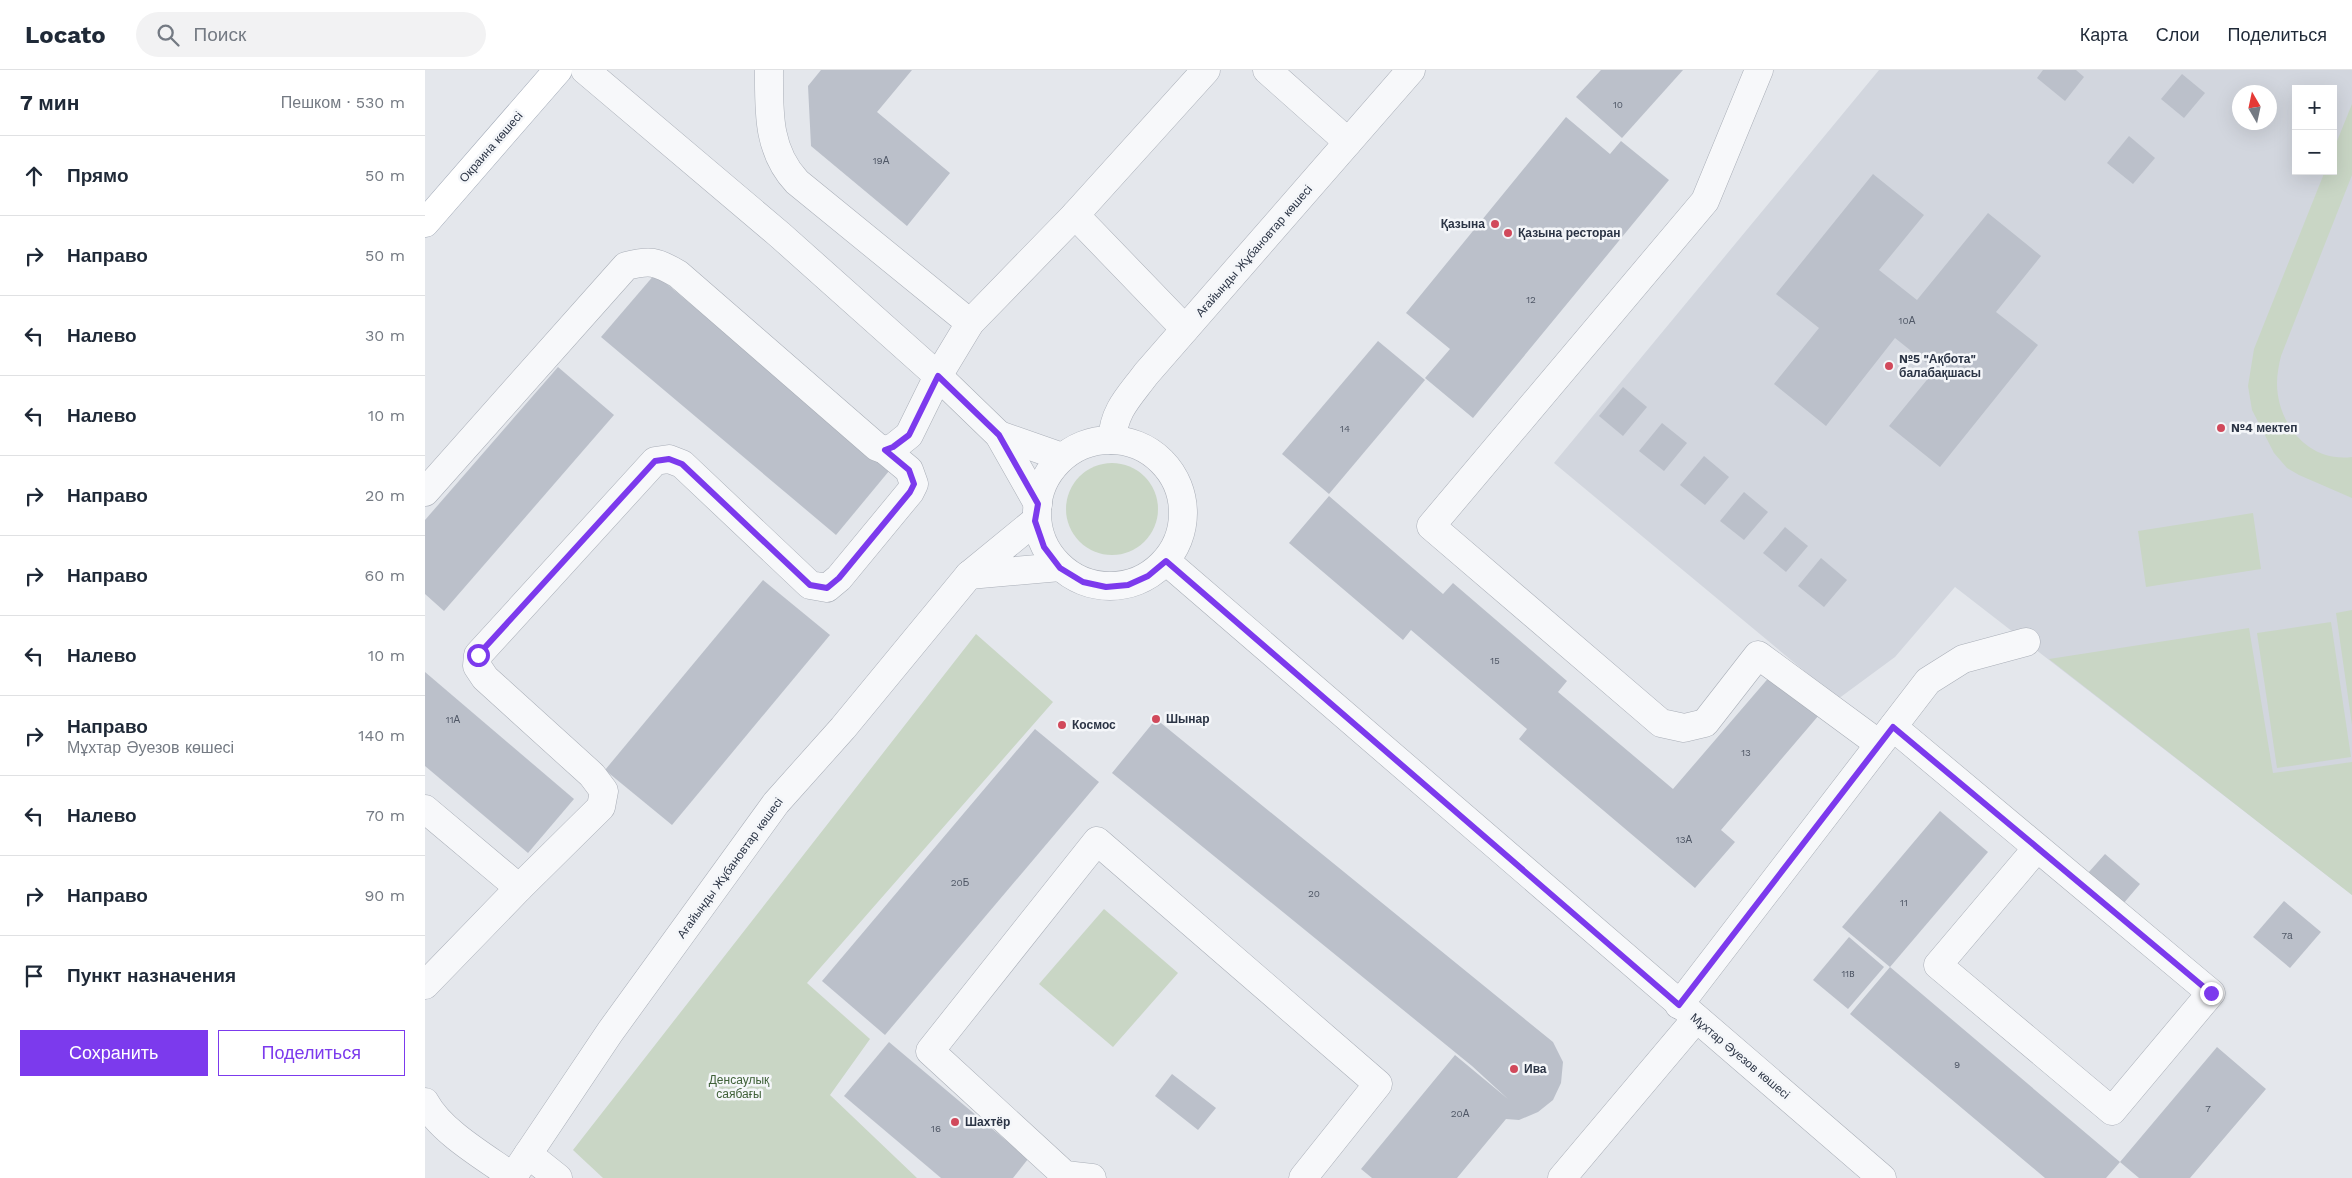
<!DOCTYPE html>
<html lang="ru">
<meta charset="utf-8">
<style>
:root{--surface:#fff;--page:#f2f2f3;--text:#1f2937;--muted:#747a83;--line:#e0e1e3;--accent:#7c3aed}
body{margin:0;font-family:"Work Sans",sans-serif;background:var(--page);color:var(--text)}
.controls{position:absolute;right:15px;top:15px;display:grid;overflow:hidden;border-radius:0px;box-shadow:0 5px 20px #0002}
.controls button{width:45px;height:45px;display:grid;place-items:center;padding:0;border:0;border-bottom:1px solid var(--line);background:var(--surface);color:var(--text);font:25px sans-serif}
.compass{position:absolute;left:1807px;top:15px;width:45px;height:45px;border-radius:50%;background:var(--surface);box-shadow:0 5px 20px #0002;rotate:351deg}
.stop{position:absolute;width:15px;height:15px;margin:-11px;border:4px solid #7c3aed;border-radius:50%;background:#fff}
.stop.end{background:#7c3aed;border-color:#fff;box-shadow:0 1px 5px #0008}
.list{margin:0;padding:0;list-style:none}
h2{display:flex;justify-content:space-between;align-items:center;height:65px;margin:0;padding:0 20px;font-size:21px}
h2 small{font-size:16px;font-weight:400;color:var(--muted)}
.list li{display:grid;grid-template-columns:32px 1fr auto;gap:15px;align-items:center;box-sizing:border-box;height:80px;padding:0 20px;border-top:1px solid var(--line)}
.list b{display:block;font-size:19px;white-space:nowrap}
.list p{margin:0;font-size:16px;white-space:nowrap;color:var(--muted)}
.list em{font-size:16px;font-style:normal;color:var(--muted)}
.actions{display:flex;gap:10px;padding:15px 20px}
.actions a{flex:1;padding:11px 0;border:1px solid var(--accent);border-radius:0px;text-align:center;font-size:18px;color:var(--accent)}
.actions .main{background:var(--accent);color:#fff}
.icon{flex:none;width:28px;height:28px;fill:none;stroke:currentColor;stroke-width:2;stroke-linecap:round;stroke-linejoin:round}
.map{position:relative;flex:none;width:1927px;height:1108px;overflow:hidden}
header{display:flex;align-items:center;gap:30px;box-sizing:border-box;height:70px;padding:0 25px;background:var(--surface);border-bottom:1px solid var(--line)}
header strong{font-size:24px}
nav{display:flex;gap:28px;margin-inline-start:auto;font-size:18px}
.search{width:350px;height:45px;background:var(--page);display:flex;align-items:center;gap:12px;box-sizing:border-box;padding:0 18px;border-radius:28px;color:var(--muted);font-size:19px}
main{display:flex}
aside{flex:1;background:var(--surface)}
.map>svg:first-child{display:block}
.built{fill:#d2d6de;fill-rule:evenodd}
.green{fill:#c9d6c5}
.building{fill:#bbc0ca}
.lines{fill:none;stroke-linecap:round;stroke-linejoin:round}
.minor-casing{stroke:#a9aeb7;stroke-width:29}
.major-casing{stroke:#a3abb8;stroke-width:29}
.minor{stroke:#f7f8fa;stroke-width:28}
.major{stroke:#fff;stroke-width:28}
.route{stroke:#7c3aed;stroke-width:6}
.poi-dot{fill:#d1495b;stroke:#f4f6f9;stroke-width:2}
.labels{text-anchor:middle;stroke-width:5;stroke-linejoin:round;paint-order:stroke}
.number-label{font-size:10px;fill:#4f5766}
.street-label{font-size:12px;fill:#2b3445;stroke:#f4f6f9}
.poi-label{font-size:12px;font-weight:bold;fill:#2b3445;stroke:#f4f6f9;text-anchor:start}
.park-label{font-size:12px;fill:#3f6138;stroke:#f4f6f9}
</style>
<header>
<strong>Locato</strong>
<div class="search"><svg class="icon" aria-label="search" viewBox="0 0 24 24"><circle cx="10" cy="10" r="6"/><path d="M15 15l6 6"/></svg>Поиск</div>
<nav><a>Карта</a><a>Слои</a><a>Поделиться</a></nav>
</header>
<main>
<aside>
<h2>7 мин<small>Пешком · 530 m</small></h2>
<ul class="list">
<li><svg class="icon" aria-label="ahead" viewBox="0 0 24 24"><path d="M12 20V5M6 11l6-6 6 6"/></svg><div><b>Прямо</b></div><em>50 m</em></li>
<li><svg class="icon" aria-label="right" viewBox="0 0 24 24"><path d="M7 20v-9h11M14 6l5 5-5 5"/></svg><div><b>Направо</b></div><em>50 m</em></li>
<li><svg class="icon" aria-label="left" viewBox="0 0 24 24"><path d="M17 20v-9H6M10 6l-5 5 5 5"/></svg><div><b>Налево</b></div><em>30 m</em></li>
<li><svg class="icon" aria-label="left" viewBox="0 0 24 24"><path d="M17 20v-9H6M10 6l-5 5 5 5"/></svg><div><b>Налево</b></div><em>10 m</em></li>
<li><svg class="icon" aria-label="right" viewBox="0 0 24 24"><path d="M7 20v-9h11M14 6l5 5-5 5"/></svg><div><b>Направо</b></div><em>20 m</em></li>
<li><svg class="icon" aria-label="right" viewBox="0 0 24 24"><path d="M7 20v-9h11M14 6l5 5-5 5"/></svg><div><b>Направо</b></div><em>60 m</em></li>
<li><svg class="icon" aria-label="left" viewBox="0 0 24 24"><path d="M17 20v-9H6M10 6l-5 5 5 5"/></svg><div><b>Налево</b></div><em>10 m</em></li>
<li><svg class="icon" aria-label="right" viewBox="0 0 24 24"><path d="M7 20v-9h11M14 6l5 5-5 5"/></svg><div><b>Направо</b><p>Мұхтар Әуезов көшесі</p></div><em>140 m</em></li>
<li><svg class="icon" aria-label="left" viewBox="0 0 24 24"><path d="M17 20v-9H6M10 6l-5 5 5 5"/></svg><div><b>Налево</b></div><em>70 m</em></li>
<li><svg class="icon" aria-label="right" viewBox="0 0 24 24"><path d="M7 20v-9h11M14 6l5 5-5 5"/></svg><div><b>Направо</b></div><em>90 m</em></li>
<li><svg class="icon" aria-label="arrive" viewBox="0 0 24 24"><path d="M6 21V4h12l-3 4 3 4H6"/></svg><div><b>Пункт назначения</b></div></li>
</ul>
<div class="actions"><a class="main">Сохранить</a><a>Поделиться</a></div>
</aside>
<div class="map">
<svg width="1927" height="1108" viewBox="0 0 1927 1108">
<rect width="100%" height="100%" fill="#e4e7ec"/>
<path class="built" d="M 1454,0 L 1927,0 L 1927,825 L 1530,517 L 1470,587 L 1413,629 L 1129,393 ZM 1871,19 L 1908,19 L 1908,101 L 1871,101 ZM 1814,22 L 1844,22 L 1844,52 L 1814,52 Z"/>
<g class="green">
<path d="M 1927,34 L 1927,105 L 1856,286 C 1854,294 1852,304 1852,313 C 1852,354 1884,393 1927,387 L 1927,428 L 1874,405 L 1862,398 L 1849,383 L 1827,340 L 1823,316 L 1829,279 L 1900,101 L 1908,101 L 1908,81 Z"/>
<circle cx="687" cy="439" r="46"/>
<polygon points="1828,443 1836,499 1721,517 1713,461"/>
<polygon points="1927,540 1927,655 1911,543"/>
<polygon points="1906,552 1926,687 1852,698 1832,563"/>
<polygon points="1824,558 1848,703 1927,692 1927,825 1624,589"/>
<polygon points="551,564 628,632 382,913 445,969 405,1025 492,1108 178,1108 148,1080"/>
<polygon points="679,839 753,903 688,977 614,914"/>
</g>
<g class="building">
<polygon points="396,0 487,0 452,42 525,103 482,156 386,76 383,16"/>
<polygon points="1176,0 1258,0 1197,68 1151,27"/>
<polygon points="1618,0 1651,0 1659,7 1640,31 1612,8"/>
<polygon points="1757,4 1780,23 1759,48 1736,29"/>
<polygon points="1141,47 1185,84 1196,71 1244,110 1048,348 1000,308 1025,279 981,243"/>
<polygon points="1704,66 1730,88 1708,114 1682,93"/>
<polygon points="1448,104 1499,145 1454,200 1492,230 1563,143 1616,186 1571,242 1613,275 1515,397 1464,356 1510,300 1470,268 1401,356 1349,314 1394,258 1351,224"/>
<polygon points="230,204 464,401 411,465 176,267"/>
<polygon points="953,271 1000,310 904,424 857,384"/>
<polygon points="133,297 189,345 19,541 0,524 0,450"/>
<polygon points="1198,317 1222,337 1198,366 1174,346"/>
<polygon points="1237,353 1262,373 1239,401 1214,381"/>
<polygon points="1279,386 1304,407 1280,435 1255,415"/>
<polygon points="1319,422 1343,442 1319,470 1295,451"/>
<polygon points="904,426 1018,524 1028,513 1142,611 1133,622 1248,719 1346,605 1394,645 1296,760 1310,772 1270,818 1094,669 1102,659 986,560 978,570 864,473"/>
<polygon points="1360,457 1383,476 1361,502 1338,483"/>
<polygon points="1396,488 1422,510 1399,537 1373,516"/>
<polygon points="338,510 405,565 247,755 180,700"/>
<polygon points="0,602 149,729 103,783 0,696"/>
<polygon points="731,649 1128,972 1138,992 1136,1013 1128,1030 1113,1042 1094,1050 1081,1049 1032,1108 947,1108 936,1099 1030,985 1083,1029 1047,996 687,703"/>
<polygon points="610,659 674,712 460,965 397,911"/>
<polygon points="1515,741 1563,782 1465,897 1417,857"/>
<polygon points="1680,784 1715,814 1698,834 1663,803"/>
<polygon points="1859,831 1896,862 1865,898 1828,867"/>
<polygon points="1424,867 1459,897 1423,939 1388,910"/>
<polygon points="1465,897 1695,1092 1792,977 1841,1019 1765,1108 1714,1108 1695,1092 1681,1108 1620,1108 1425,944"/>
<polygon points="464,972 603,1089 588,1108 516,1108 419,1026"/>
<polygon points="747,1004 791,1038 773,1060 730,1026"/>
</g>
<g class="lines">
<g class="minor-casing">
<g id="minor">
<polyline points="160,0 355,165 513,306 574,365 613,434"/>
<path d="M 344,0 C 344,41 342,80 372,112 L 545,253"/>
<polyline points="842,0 923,72"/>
<polyline points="1334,0 1280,131 1006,456 1236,653 1259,658 1280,653 1333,585 1454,674"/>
<polyline points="650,145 760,259"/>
<polyline points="574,365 637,387"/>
<path d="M 687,370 C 689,340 704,327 721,304 L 986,0"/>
<circle cx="685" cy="443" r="73"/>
<path d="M 0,422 L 201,196 C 225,190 231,191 253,204 L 452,377 L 460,380 L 469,377 L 484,365 L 513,306 L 545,253 L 650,145 L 781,0"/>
<polyline points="610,451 544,505 635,497"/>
<polyline points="741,491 1457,1108"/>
<polyline points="1468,657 1786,923 1687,1041 1513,895 1612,778"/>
<polyline points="0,739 94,818"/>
<polyline points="0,915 94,818 176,737 179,721 167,705 60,608 52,596 53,585 230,391 244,389 257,394 385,515 402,518 414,508 485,422 489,414 484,400 460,380"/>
<polyline points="1254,935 1503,611 1538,589 1601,572"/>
<path d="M 0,1032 C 16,1062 60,1087 88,1107"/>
<polyline points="103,1084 133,1108"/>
<polyline points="87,1108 185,962 351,733 418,658 544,505"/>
<polyline points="667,1108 640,1105 505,981 672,771 953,1014 878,1108"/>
<polyline points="1137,1108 1271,949"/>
</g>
</g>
<g class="major-casing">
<polyline id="major" points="0,153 133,0"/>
</g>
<use href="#minor" class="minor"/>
<use href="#major" class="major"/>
</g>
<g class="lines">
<polyline class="route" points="53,585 230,391 244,389 257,394 385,515 402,518 414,508 485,422 489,414 484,400 460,380 468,377 484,365 513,306 574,365 613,434 610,451 619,477 635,498 658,512 681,517 703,515 723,506 741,491 1254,935 1468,657 1786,923"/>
</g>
<g class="poi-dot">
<circle cx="1070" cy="154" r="5"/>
<circle cx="1083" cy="163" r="5"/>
<circle cx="1464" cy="296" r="5"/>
<circle cx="1796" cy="358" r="5"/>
<circle cx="731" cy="649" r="5"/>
<circle cx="637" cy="655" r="5"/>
<circle cx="1089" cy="999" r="5"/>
<circle cx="530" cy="1052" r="5"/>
</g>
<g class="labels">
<g class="number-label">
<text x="1193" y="38">10</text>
<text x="456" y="94">19А</text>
<text x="1106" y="233">12</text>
<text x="1482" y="254">10А</text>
<text x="920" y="362">14</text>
<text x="1070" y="594">15</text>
<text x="28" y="653">11А</text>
<text x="1321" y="686">13</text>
<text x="1259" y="773">13А</text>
<text x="535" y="816">20Б</text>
<text x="889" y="827">20</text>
<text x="1479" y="836">11</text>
<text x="1862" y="869">7а</text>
<text x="1423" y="907">11в</text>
<text x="1532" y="998">9</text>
<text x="1783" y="1042">7</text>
<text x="1035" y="1047">20А</text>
<text x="511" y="1062">16</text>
</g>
<g class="street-label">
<text transform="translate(66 77) rotate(-49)" y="4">Окраина көшесі</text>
<text transform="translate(829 181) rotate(-49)" y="4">Ағайынды Жұбановтар көшесі</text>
<text transform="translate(305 798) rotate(-54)" y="4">Ағайынды Жұбановтар көшесі</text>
<text transform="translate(1315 986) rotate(40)" y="4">Мұхтар Әуезов көшесі</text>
</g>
<g class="poi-label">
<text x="1060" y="158" text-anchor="end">Қазына</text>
<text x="1093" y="167">Қазына ресторан</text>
<text x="1474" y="293">№5 "Ақбота"<tspan x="1474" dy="14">балабақшасы</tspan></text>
<text x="1806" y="362">№4 мектеп</text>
<text x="741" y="653">Шынар</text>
<text x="647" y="659">Космос</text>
<text x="1099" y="1003">Ива</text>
<text x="540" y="1056">Шахтёр</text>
</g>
<g class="park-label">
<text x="314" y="1014">Денсаулық<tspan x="314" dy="14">саябағы</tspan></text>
</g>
</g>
</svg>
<div class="controls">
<button>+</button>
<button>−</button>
</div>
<svg class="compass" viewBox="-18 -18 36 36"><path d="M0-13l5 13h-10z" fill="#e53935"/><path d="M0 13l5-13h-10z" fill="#747a83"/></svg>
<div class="stop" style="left:53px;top:585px"></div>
<div class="stop end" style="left:1786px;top:923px"></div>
</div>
</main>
